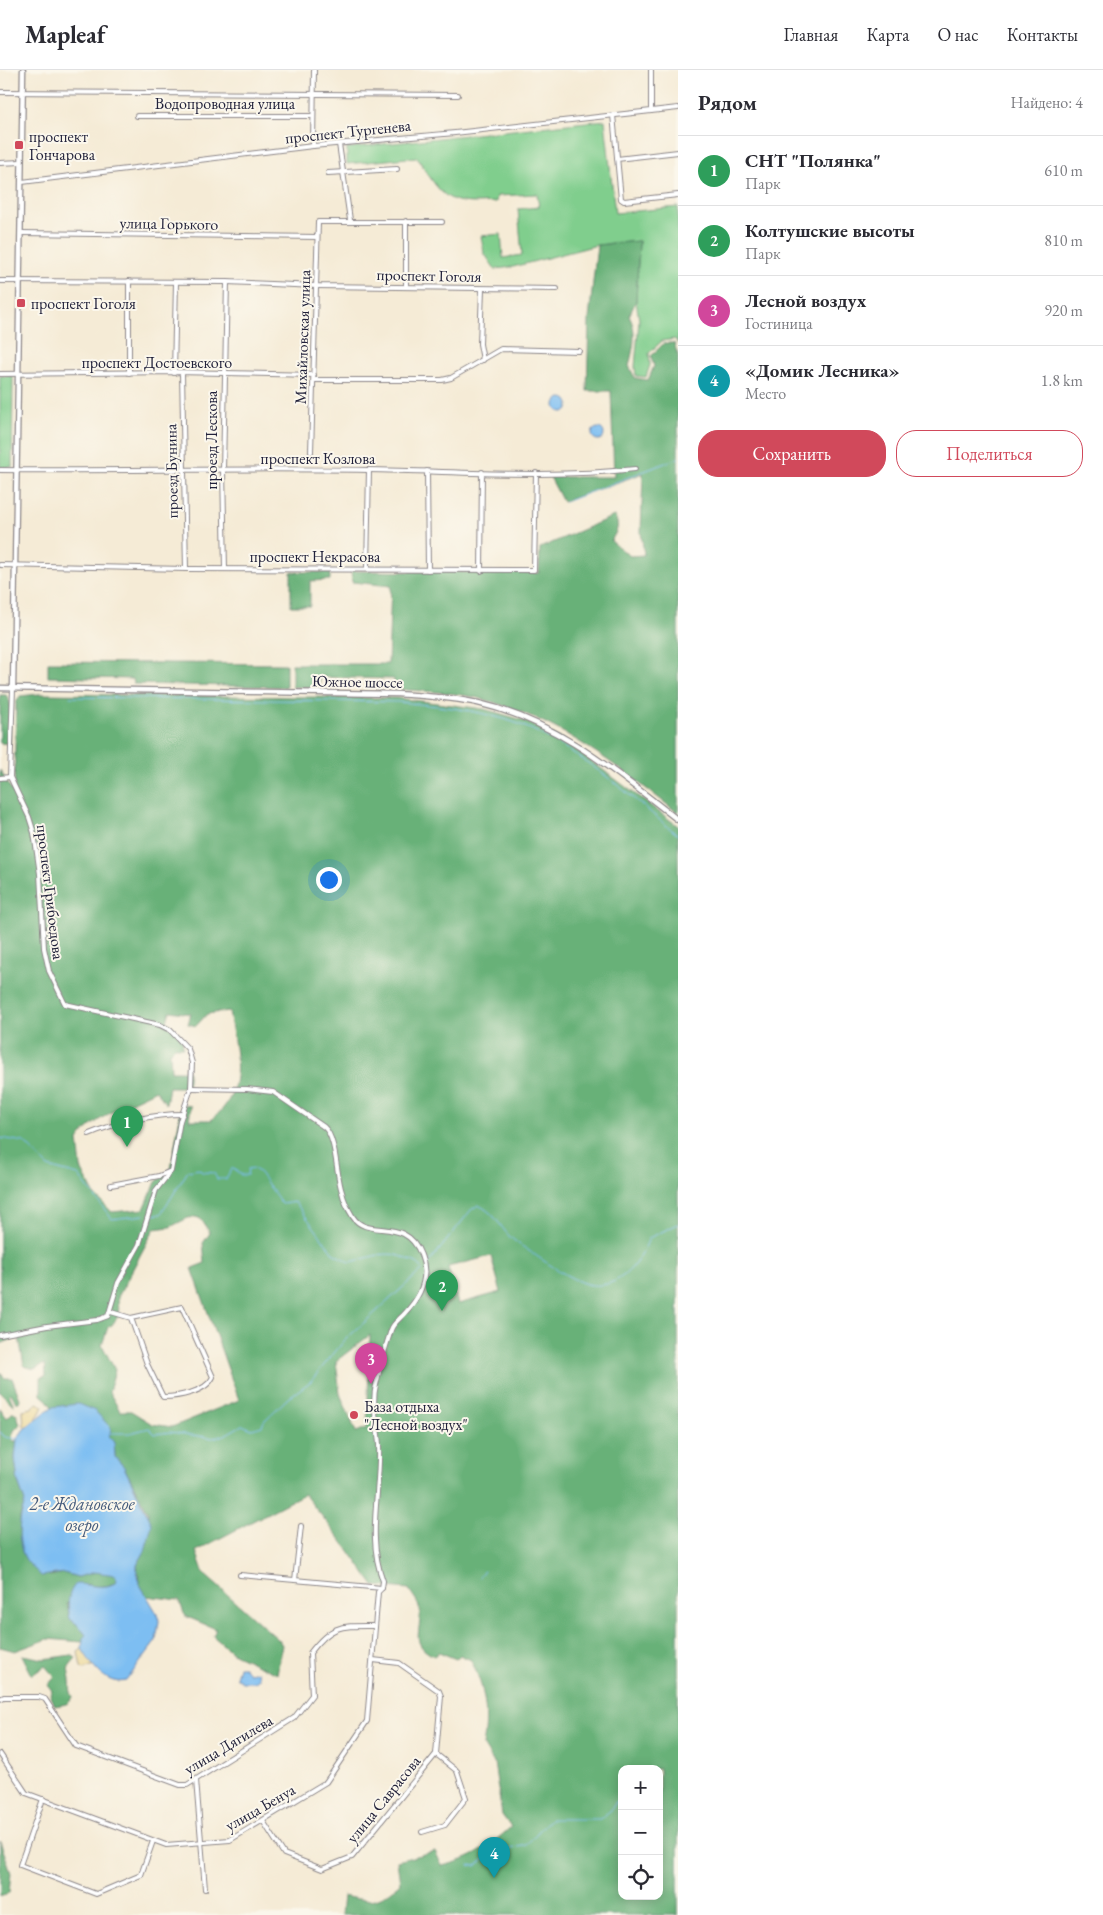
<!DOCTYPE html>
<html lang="ru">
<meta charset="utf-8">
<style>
:root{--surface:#fff;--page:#f2f2f3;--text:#2b2b33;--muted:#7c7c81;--line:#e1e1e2;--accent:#d1495b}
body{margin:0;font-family:"EB Garamond",serif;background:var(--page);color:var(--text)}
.controls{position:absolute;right:15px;bottom:15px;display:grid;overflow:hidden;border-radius:10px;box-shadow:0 2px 12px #0003}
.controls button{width:45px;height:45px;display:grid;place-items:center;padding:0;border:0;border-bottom:1px solid var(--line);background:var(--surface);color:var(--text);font:25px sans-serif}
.you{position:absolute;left:328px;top:809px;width:18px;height:18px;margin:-12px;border:4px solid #fff;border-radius:50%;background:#1a73e8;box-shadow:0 0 0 8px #1a73e833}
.badge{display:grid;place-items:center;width:32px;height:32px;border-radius:50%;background:var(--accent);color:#fff;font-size:16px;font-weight:700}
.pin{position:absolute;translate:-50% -41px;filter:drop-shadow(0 1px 2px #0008)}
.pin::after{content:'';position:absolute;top:26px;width:18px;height:15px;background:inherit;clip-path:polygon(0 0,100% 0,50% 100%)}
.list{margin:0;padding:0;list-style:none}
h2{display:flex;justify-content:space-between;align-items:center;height:65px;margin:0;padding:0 20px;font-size:21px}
h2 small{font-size:16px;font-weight:400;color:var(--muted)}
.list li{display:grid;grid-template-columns:32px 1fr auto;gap:15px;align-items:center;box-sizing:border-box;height:70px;padding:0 20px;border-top:1px solid var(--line)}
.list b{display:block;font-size:19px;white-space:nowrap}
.list p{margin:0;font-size:16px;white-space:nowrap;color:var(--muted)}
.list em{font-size:16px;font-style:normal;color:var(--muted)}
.actions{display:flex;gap:10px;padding:15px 20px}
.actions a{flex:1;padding:11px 0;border:1px solid var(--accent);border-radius:20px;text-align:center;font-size:18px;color:var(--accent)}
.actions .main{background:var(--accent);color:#fff}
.icon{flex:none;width:28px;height:28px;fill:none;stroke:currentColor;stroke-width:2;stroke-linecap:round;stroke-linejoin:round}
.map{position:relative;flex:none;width:678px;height:1845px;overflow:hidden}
header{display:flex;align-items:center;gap:30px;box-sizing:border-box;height:70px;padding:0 25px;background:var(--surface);border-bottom:1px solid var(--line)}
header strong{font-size:24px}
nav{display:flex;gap:28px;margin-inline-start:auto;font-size:18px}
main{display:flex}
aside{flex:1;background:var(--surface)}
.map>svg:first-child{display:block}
.green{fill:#80ce8d;stroke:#517864}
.forest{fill:#68b178;stroke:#456a5a;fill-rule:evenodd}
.sand{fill:#eeda9e;stroke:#887e6c}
.water{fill:#7dbef2;stroke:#507096}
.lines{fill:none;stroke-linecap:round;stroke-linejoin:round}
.stream{stroke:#7dbef2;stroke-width:1}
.minor-casing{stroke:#8c8688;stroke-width:6}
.tertiary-casing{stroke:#8c8688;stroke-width:7}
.minor{stroke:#fff;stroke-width:4}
.tertiary{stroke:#fff;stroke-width:4.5}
.poi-dot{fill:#d1495b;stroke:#fbf7ec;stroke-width:2}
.labels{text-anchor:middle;stroke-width:4;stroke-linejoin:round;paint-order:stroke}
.street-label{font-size:16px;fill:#22223b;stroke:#fbf7ec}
.poi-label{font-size:16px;fill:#22223b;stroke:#fbf7ec;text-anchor:start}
.water-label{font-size:18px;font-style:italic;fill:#42597b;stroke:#fbf7ec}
</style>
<header>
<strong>Mapleaf</strong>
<nav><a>Главная</a><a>Карта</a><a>О нас</a><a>Контакты</a></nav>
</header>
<main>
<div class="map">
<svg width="678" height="1845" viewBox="0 0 678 1845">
<rect width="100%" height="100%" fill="#fbf7ec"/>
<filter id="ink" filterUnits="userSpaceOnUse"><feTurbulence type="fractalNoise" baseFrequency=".02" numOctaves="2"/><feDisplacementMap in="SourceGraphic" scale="10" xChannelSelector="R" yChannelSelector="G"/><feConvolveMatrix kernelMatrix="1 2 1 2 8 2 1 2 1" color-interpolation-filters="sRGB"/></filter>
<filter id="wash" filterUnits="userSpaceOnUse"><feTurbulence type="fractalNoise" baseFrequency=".0096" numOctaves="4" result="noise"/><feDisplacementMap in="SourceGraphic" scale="20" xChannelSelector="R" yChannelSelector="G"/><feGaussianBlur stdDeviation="1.12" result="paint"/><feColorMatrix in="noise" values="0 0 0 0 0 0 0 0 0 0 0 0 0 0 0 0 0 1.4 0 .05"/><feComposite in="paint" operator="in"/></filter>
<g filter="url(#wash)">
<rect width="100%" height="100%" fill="#f5ebd6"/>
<g class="green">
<path d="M 605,50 L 615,143 L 678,137 L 678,274 L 675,269 L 662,271 L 649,283 L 650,295 L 646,307 L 636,306 L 635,297 L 639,250 L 636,231 L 639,171 L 597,175 L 513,197 L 495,199 L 484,183 L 481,166 L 501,164 L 503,188 L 522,185 L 518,139 L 539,137 L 537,124 L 497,126 L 496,132 C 445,136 443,128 417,87 L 347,94 L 347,78 Z"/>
<polygon points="0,306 13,306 12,397 0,397"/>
</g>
<g class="forest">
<path d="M 639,171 L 636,231 L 629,246 C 638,262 633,279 629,296 L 635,308 L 648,310 L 654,296 L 651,286 L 664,273 L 674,273 L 678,286 L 678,743 C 616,695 556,647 478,628 C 451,622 422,621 394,619 L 394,609 L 320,607 L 319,617 L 292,617 L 292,594 L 388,594 L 391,516 L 352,512 L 351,501 L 539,503 L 540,478 L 614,446 C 621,456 616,462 611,471 L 630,486 L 644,485 L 641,462 L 643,403 L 563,432 L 550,407 L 614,407 L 611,321 L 587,321 L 589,249 L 597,175 Z"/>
<polygon points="291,502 330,502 330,510 310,511 310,536 291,536"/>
<polygon points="48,592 286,594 286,617 134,614 133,609 48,607"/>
<path d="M 39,624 L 397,628 L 484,639 L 523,650 L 563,670 L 678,756 L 678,1845 L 341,1845 L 343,1826 C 370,1832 379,1833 400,1813 L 397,1791 L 435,1781 L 442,1796 C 474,1789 487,1778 511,1757 L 502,1745 L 494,1693 L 483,1675 C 489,1643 485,1619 471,1590 L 460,1585 L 456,1589 L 439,1582 L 434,1586 C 407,1573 424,1559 419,1537 C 418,1531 412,1525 409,1519 L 374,1516 L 342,1471 L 304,1424 L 196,1481 L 204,1504 L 279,1570 L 282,1575 L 277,1604 L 234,1584 L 213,1566 L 216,1559 L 185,1546 L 179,1530 L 146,1526 L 139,1513 L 137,1495 L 145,1481 L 148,1468 L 148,1442 L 124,1397 L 115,1387 L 114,1371 L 109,1367 L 111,1358 L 58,1337 L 52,1337 L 47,1330 L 41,1325 L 41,1307 L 46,1306 L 45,1294 L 34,1299 L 24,1296 L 19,1267 L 0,1274 L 0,700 L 14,724 L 16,633 L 20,626 ZM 170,941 L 191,944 L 188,954 L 196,956 L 207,944 L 229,941 C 235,982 249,1020 211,1050 L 189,1050 L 191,1036 L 183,1035 L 180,1045 L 171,1099 L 156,1112 L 144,1139 L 112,1142 L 94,1124 L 81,1098 L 78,1070 C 92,1048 132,1032 156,1020 L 166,1034 L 169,1017 L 187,1017 L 189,1001 L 171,1001 L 170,982 L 175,977 L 183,977 L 182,966 L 167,951 ZM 196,1147 L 201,1149 L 210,1163 L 203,1173 L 205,1193 L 192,1198 L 239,1330 L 172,1357 L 152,1354 L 131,1341 L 120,1341 L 109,1322 L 115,1300 L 102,1275 L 108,1257 L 112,1255 L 119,1245 L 118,1227 L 154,1159 L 170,1157 L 188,1148 ZM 491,1186 L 501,1222 L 458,1234 L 448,1197 ZM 370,1265 L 367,1358 L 356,1362 L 340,1324 L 336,1291 ZM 622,1699 L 659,1699 L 659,1826 L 622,1826 Z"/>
<polygon points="0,625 6,625 10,632 10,674 0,673"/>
<polygon points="1,1303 4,1308 12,1308 20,1329 19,1332 16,1332 11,1323 9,1324 14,1336 0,1322"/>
<path d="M 0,1338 L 7,1348 L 13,1342 L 17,1344 L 20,1355 C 14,1359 11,1364 13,1371 L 17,1371 L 15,1388 L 18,1412 L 25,1432 L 20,1447 L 22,1482 L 50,1506 L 64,1503 L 78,1507 L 95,1502 L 115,1504 L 117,1511 C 109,1518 95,1517 85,1514 L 67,1534 L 70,1549 L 78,1555 L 86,1565 L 82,1572 L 48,1569 L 15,1581 L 0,1577 Z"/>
<path d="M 22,1585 L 44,1589 L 71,1585 L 76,1588 C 66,1599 68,1597 70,1610 C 71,1618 69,1619 73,1627 C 68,1636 64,1634 55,1636 L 50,1624 L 52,1621 L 48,1615 L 55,1607 L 45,1596 L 32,1605 Z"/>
<polygon points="0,1771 11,1803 9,1823 0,1826"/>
</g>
<g class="sand">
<path d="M 37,1333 L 43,1336 C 40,1345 33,1354 24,1357 L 23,1340 L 32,1338 Z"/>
<polygon points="82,1579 94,1595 84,1599 81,1597 78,1582"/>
</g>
<g class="water">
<circle cx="562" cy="335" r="7"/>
<circle cx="598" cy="364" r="6"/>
<path d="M 78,1334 L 95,1341 L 111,1358 L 109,1367 L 114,1371 L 115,1387 L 124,1397 L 152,1454 L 145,1481 L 137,1495 L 137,1505 L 139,1513 L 158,1545 L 159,1551 L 156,1571 L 126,1611 C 105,1616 92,1595 82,1579 L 83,1568 L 86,1565 L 78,1555 L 70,1549 C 68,1537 66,1524 76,1514 C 89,1514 107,1521 117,1511 L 115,1505 L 95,1502 L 78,1507 L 64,1503 L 41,1506 C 36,1500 28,1494 25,1488 C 16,1471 19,1449 25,1432 L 18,1412 L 15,1388 L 17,1369 L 24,1359 L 52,1337 Z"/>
<polygon points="239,1597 244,1597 249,1603 258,1601 259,1609 255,1612 242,1612 236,1607"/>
</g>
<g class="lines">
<g class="stream">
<polyline points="565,432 678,388"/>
<path d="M 70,627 L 399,632 C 430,635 462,638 493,646 C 562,662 625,722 678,765"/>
<polyline points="0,1068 24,1072 48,1097 78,1105 112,1149 144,1145"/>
<path d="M 151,1145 L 161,1144 L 188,1101 L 199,1099 L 202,1102 L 214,1103 L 217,1109 L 226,1109 L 231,1099 L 234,1099 L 241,1105 L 247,1105 L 248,1099 L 253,1098 L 260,1103 L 282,1134 L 295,1132 L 334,1184 L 350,1192 C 370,1188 386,1179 405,1188 C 412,1192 417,1191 422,1198"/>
<path d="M 428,1194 L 471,1140 L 478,1135 C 494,1142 499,1155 510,1167 C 519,1175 531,1182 541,1189 C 553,1197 578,1214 592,1215 C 621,1218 640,1192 649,1168 L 678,1154"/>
<polyline points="0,1362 5,1367 17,1369"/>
<polyline points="109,1363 130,1363 149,1358 155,1364 170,1362 213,1368 223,1366 242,1355 252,1359 262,1356 264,1351 288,1328 310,1312 345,1270 422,1200"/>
<polyline points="479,1507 484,1501"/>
<polyline points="469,1795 476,1796 489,1785 526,1775 550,1749 600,1749 611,1740 617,1730 622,1728"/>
</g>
</g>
</g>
<g filter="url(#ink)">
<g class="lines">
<g class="minor-casing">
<g id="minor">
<polyline points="0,22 458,25"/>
<polyline points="651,41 651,0"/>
<polyline points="613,45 621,129 624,131 678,125"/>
<polyline points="137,46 313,46"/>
<polyline points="339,74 350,150"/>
<polyline points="313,76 314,0"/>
<polyline points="617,89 678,82"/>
<polyline points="0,93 21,92"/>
<polyline points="328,103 397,99"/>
<polyline points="22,112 313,76 455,63 678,38"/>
<polyline points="21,163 317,167"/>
<polyline points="0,211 227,212 317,216 557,219"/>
<polyline points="129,211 129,303"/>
<polyline points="406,216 406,151"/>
<polyline points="482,219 480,274 483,290"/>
<polyline points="174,303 176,212"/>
<polyline points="182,303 186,499"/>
<polyline points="0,304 176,302 314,305"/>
<polyline points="314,310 442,310 451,308 501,279 579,281"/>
<polyline points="311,382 318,152 442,152"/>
<path d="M 0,400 C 122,401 245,398 367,400 C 456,401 547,409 635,399"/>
<polyline points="427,401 428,500"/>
<polyline points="0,495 186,499 534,500 536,403"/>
<polyline points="367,498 369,400"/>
<polyline points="225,499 223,400 227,212"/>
<polyline points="481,501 482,402"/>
<polyline points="0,708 10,707"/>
<path d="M 89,1064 C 115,1053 154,1044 183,1044"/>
<polyline points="111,1115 159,1106 171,1101"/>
<path d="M 111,1242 L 131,1248 L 147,1294 L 163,1327 C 178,1327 206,1322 213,1307 L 182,1237 L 131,1248"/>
<polyline points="0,1265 47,1256 97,1250 108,1246 118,1213 139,1175 156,1120 171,1101 180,1051 191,1018 192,993 188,979 170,960 160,955 65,934 49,901 44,878 40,804 34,763 29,747 10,707 13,618"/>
<polyline points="240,1505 382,1518"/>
<polyline points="295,1510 301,1456"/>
<path d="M 0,1629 L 4,1627 L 39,1627 L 45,1629 L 76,1676 L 180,1715 L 187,1715 L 294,1648 L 312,1625 L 310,1583 C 332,1554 341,1556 375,1556"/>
<path d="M 0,1684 L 26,1723 L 166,1775 L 230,1770 L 326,1712 L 367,1651 L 378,1522 L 382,1518 L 383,1511 C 366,1466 381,1421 379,1375 C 378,1355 371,1335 376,1315 C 380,1297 385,1278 391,1260 C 393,1253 401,1248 405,1243 C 421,1226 430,1207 421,1185 C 406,1145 368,1170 353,1147 C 348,1139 344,1131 342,1122 C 336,1106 337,1068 324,1057 L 273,1022 L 247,1019 L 191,1018"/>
<polyline points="196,1710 205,1819"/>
<polyline points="43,1729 20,1795 96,1824 141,1805 153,1771"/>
<polyline points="263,1751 284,1784 322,1799 352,1787 436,1684 441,1626 439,1621 399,1593 373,1590"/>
<polyline points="422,1762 445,1755 466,1728 457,1701 436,1684"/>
</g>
</g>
<g class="tertiary-casing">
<g id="tertiary">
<path d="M 0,618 L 398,624 C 425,626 452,627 478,633 C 557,651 616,702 678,750"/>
<polyline points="13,618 23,0"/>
</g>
</g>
<use href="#minor" class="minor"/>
<use href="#tertiary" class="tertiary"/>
</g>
</g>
<g class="poi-dot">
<rect x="14" y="70" width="10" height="10" rx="2.5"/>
<rect x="16" y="228" width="10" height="10" rx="2.5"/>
<circle cx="354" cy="1345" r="5"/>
</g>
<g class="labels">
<g class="street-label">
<text x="225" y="39">Водопроводная улица</text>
<text transform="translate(348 61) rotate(-6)" y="6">проспект Тургенева</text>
<text transform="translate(169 153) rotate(1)" y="6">улица Горького</text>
<text transform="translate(429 205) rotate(1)" y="6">проспект Гоголя</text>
<text transform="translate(302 267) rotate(-88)" y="6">Михайловская улица</text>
<text x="157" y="298">проспект Достоевского</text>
<text transform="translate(211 370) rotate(-90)" y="6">проезд Лескова</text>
<text x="318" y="394">проспект Козлова</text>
<text transform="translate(171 401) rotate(-91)" y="6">проезд Бунина</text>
<text x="315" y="492">проспект Некрасова</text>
<text transform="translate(357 611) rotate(1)" y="6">Южное шоссе</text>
<text transform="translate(51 822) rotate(83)" y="6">проспект Грибоедова</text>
<text transform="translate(228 1674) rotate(-31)" y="6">улица Дягилева</text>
<text transform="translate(383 1729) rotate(-51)" y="6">улица Саврасова</text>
<text transform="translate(260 1737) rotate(-30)" y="6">улица Бенуа</text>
</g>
<g class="poi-label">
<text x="29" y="72">проспект<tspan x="29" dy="18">Гончарова</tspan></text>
<text x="31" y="239">проспект Гоголя</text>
<text x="364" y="1342">База отдыха<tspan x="364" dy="18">"Лесной воздух"</tspan></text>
</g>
<g class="water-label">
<text x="82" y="1440">2-е Ждановское<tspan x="82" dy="21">озеро</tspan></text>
</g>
</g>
</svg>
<div class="controls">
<button>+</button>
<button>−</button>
<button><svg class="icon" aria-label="locate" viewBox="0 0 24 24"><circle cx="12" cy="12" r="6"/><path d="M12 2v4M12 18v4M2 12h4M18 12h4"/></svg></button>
</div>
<div class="you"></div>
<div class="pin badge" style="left:127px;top:1077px;background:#2e9e5b">1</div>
<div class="pin badge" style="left:442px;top:1241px;background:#2e9e5b">2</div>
<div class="pin badge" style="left:371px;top:1314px;background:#d1479c">3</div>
<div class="pin badge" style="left:494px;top:1808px;background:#0f9aa8">4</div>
</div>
<aside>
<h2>Рядом<small>Найдено: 4</small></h2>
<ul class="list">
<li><span class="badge" style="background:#2e9e5b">1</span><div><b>СНТ &quot;Полянка&quot;</b><p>Парк</p></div><em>610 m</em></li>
<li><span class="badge" style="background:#2e9e5b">2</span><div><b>Колтушские высоты</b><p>Парк</p></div><em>810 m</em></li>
<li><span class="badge" style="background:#d1479c">3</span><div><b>Лесной воздух</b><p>Гостиница</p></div><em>920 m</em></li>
<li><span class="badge" style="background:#0f9aa8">4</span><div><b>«Домик Лесника»</b><p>Место</p></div><em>1.8 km</em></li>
</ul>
<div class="actions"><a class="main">Сохранить</a><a>Поделиться</a></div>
</aside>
</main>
